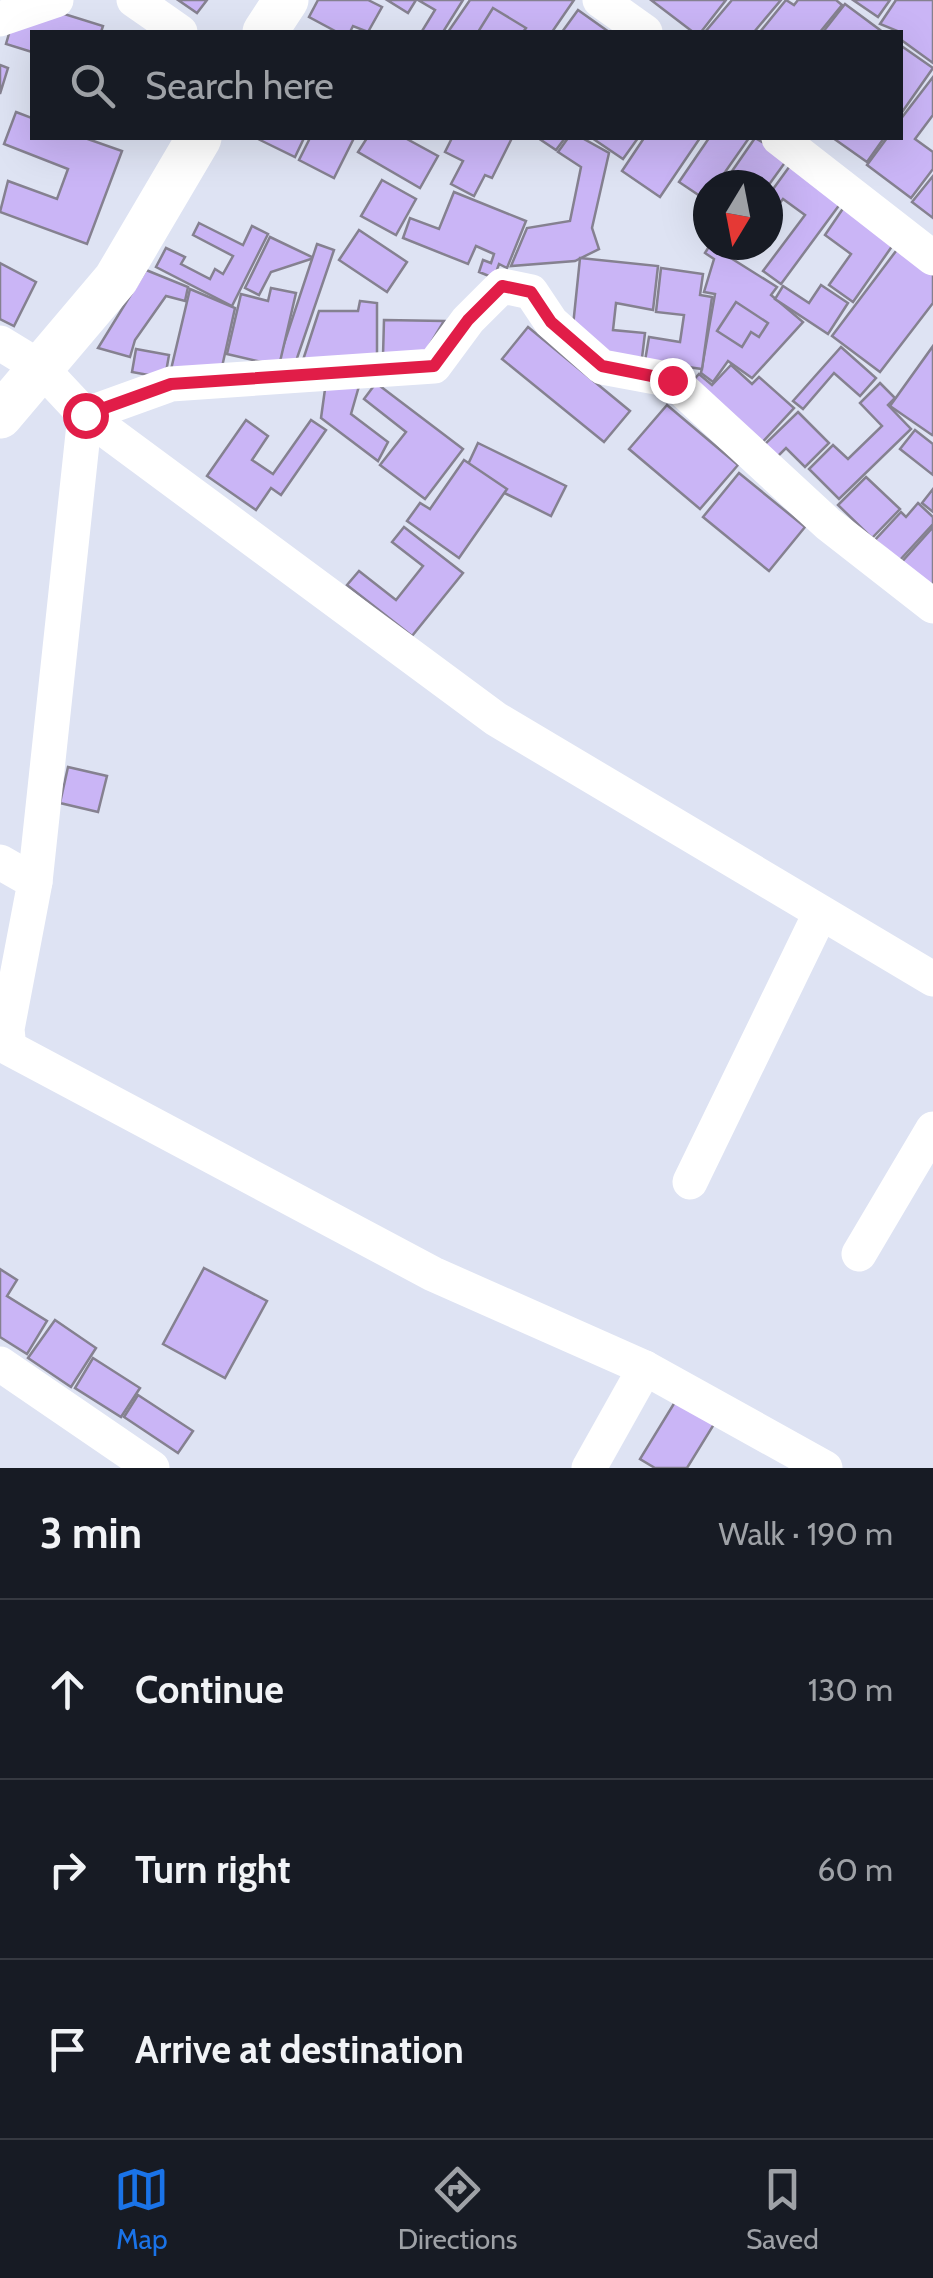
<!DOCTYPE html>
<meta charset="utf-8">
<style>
:root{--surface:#171b24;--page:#242831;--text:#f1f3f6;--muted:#9ea1a6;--line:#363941;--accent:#1a73e8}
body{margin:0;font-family:Cabin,sans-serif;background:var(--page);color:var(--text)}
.compass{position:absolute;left:693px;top:170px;width:90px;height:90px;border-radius:50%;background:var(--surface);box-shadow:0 10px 40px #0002;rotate:190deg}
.stop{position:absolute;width:30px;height:30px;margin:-22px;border:8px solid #e11d48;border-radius:50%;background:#fff}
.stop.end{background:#e11d48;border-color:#fff;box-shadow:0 2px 10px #0008}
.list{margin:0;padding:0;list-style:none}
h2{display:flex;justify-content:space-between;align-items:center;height:130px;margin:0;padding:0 40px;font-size:42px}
h2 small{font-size:32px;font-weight:400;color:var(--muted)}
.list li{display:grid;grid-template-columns:65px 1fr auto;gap:30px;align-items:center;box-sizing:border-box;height:180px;padding:0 40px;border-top:2px solid var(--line)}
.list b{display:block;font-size:38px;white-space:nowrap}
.list em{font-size:32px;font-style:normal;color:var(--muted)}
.icon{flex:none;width:55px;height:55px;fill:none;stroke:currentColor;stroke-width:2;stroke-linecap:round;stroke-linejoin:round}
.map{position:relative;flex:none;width:933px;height:1468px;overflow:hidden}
.search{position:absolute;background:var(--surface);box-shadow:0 10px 40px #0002;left:30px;right:30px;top:30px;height:110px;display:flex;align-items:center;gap:25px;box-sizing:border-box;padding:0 35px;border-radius:0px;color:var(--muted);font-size:38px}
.sheet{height:670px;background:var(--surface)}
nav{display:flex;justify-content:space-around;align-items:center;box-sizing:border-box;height:140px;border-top:2px solid var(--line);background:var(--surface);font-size:28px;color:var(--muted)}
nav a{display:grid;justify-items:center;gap:5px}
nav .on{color:var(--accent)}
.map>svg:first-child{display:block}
.building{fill:#cab5f6;stroke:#858190;stroke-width:2.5}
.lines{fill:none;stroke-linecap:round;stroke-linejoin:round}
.minor{stroke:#fff;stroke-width:35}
.major{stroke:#fff;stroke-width:45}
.route{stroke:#e11d48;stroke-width:12}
</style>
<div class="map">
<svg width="933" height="1468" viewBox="0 0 933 1468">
<rect width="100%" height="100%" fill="#dee3f3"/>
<g class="building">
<polygon points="178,0 207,0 197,13"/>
<polygon points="318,0 368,0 382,7 368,32 353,26 350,32 337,32 309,17"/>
<polygon points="387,0 416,0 408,13"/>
<polygon points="418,0 463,0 443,32 422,31 435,10"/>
<polygon points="470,0 574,0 552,32 448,32"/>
<polygon points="651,0 726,0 701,32 693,32"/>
<polygon points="732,0 781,0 754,32 705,32"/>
<polygon points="786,0 794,5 798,0 836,0 842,5 820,32 760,32"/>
<polygon points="853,0 890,0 878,17"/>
<polygon points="896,0 933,0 933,31"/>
<polygon points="896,0 933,0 933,63 900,39 900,32 880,24"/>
<polygon points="845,4 880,30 878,32 823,32"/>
<polygon points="45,8 103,26 101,32 32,32 32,52 6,44 13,20"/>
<polygon points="493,8 526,28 523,32 478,32"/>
<polygon points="578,10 609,32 562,32"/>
<polygon points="900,45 933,68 900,115"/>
<polygon points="0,65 8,68 0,94"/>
<polygon points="933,77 933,115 915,139 933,152 933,169 911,198 867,165 887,138 900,138 900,120"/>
<polygon points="16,112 32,118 32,138 85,138 122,151 87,244 0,212 8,181 57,199 68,169 4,144"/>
<polygon points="256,138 304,138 295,157"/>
<polygon points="310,138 354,138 334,178 299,160"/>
<polygon points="367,138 405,138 438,156 420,188 358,152"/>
<polygon points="452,138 512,138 492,178 485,175 474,196 451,184 463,161 445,152"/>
<polygon points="538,138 565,138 556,150"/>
<polygon points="568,138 582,138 609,153 592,228 599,249 575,261 511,266 527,228 570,221 581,167 558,152"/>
<polygon points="592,138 638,138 623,159"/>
<polygon points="644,138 700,138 660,197 622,171"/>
<polygon points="709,138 749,138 716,185 708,185 706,200 679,182"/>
<polygon points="755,138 789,157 768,186 735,185 728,177"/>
<polygon points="833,138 884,138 867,162"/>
<polygon points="792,163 843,200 781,284 763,271 805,215 783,199 772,213 768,196"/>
<polygon points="933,176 933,218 912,202"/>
<polygon points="382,180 416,199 396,235 361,216"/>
<polygon points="454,192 526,221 507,268 499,264 494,278 479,272 483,260 491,263 494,254 476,246 468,264 403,238 410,218 439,229"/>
<polygon points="844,207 895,242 853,302 829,285 851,254 825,235"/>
<polygon points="199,223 243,245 252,226 268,234 232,306 156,267 166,248 185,257 181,264 210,279 215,269 223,274 233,256 193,235"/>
<polygon points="359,230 407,262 387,292 339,260"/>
<polygon points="270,237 314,258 271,272 259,295 245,288"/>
<polygon points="317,244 334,250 294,367 278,362"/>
<polygon points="710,245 777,287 771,295 803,322 752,378 728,361 713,382 701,373 715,294 704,292 714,259 705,253"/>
<polygon points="899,247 933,272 933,303 880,372 832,336"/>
<polygon points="580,258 658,266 653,310 616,303 613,330 645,333 642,358 594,353 573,326"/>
<polygon points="0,263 36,282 14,326 0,319"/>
<polygon points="661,268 703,274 700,295 712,297 702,369 645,361 649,337 680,342 684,315 656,312"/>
<polygon points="146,270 188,287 185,301 166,296 135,340 130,357 98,348"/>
<polygon points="821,285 848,303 828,334 775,299 783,286 809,303"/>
<polygon points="271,288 296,293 279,366 227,354 241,294 268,301"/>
<polygon points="190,289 235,308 220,376 169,378"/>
<polygon points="360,301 377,303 377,354 302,363 319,311 358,311"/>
<polygon points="736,302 768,323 759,337 751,332 742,347 717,331"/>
<polygon points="384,320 444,321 423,356 383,356"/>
<polygon points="528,327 630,411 604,442 502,359"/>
<polygon points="933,346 933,433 932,435 890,406"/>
<polygon points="841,347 876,378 860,396 834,373 803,409 793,401"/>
<polygon points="136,349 169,355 165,378 132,372"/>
<polygon points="731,365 752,384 759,377 794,408 758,447 689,385 699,374 712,385"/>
<polygon points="326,382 359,386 351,414 388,442 378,461 321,418"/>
<polygon points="376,383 463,449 425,499 380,465 406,432 364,399"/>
<polygon points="880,383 895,398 888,405 911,429 839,499 809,469 833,445 848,459 882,426 860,403"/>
<polygon points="667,405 738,465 700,509 629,449"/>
<polygon points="798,412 829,443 805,467 786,448 772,462 759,450"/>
<polygon points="246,420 268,436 252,460 273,474 311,420 326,430 281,495 271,488 256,510 207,476"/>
<polygon points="915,430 933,444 933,475 900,449"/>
<polygon points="478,443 566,486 551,516 464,473"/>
<polygon points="464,460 507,489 459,558 407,521 420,503 430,509"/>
<polygon points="739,473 805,527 769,571 703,517"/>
<polygon points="866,477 900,509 872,538 838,505"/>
<polygon points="933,489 933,512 922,503"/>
<polygon points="918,503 933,517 933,524 899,561 875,540 901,512 906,517"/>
<polygon points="404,527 463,573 412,636 347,585 359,571 396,600 423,566 392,542"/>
<polygon points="933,527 933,593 900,564"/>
<polygon points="68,767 107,776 98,812 60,803"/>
<polygon points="204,1268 267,1301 225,1378 163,1344"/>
<polygon points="0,1269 17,1280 7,1296 47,1321 27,1354 0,1337"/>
<polygon points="55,1320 96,1348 71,1387 28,1358"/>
<polygon points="93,1358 140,1388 121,1417 75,1388"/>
<polygon points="138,1395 193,1431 178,1453 124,1417"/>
<polygon points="678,1397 716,1421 687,1468 655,1468 640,1459"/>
</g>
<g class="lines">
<g class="minor">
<polyline points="134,0 180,32"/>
<polyline points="600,0 645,32"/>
<polyline points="0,19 56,0"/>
<polyline points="779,138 933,258"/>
<polyline points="0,343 41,368 85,415 496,719 933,979"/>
<polyline points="0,862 35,882 7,1029 9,1048 433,1274 645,1368 825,1468"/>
<polyline points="35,882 85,415 171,384 434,366 468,320 502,286 531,292 551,322 602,367 672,380 828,524 933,606"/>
<polyline points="690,1182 820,914"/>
<polyline points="859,1254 933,1129"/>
<polyline points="0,1364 152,1468"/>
<polyline points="589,1468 645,1368"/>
</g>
<g class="major">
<polyline points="265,32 286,0"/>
<polyline points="0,416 116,279 199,138"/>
</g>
</g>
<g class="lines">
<polyline class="route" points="85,415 171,384 434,366 468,320 502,286 531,292 551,322 602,366 672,380"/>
</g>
</svg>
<svg class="compass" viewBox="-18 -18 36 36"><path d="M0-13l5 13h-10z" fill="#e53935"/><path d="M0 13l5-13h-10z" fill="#9ea1a6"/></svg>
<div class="stop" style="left:85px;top:415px"></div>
<div class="stop end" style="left:672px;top:380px"></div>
<div class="search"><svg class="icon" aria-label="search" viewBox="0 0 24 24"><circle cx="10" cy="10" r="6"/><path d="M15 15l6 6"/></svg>Search here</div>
</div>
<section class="sheet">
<h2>3 min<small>Walk · 190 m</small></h2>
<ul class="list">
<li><svg class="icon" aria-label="ahead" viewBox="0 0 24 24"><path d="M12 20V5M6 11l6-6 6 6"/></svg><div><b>Continue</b></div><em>130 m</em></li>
<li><svg class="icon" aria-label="right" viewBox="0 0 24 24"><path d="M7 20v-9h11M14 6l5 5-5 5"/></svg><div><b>Turn right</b></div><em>60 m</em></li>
<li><svg class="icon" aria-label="arrive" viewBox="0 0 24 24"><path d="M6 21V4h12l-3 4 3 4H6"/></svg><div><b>Arrive at destination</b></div></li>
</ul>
</section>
<nav>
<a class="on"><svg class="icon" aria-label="map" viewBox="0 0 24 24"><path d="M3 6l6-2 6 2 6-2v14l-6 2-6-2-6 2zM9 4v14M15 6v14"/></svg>Map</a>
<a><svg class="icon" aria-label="directions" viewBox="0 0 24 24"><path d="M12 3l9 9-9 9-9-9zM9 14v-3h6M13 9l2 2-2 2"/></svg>Directions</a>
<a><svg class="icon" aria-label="saved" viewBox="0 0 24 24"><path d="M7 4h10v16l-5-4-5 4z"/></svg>Saved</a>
</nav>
